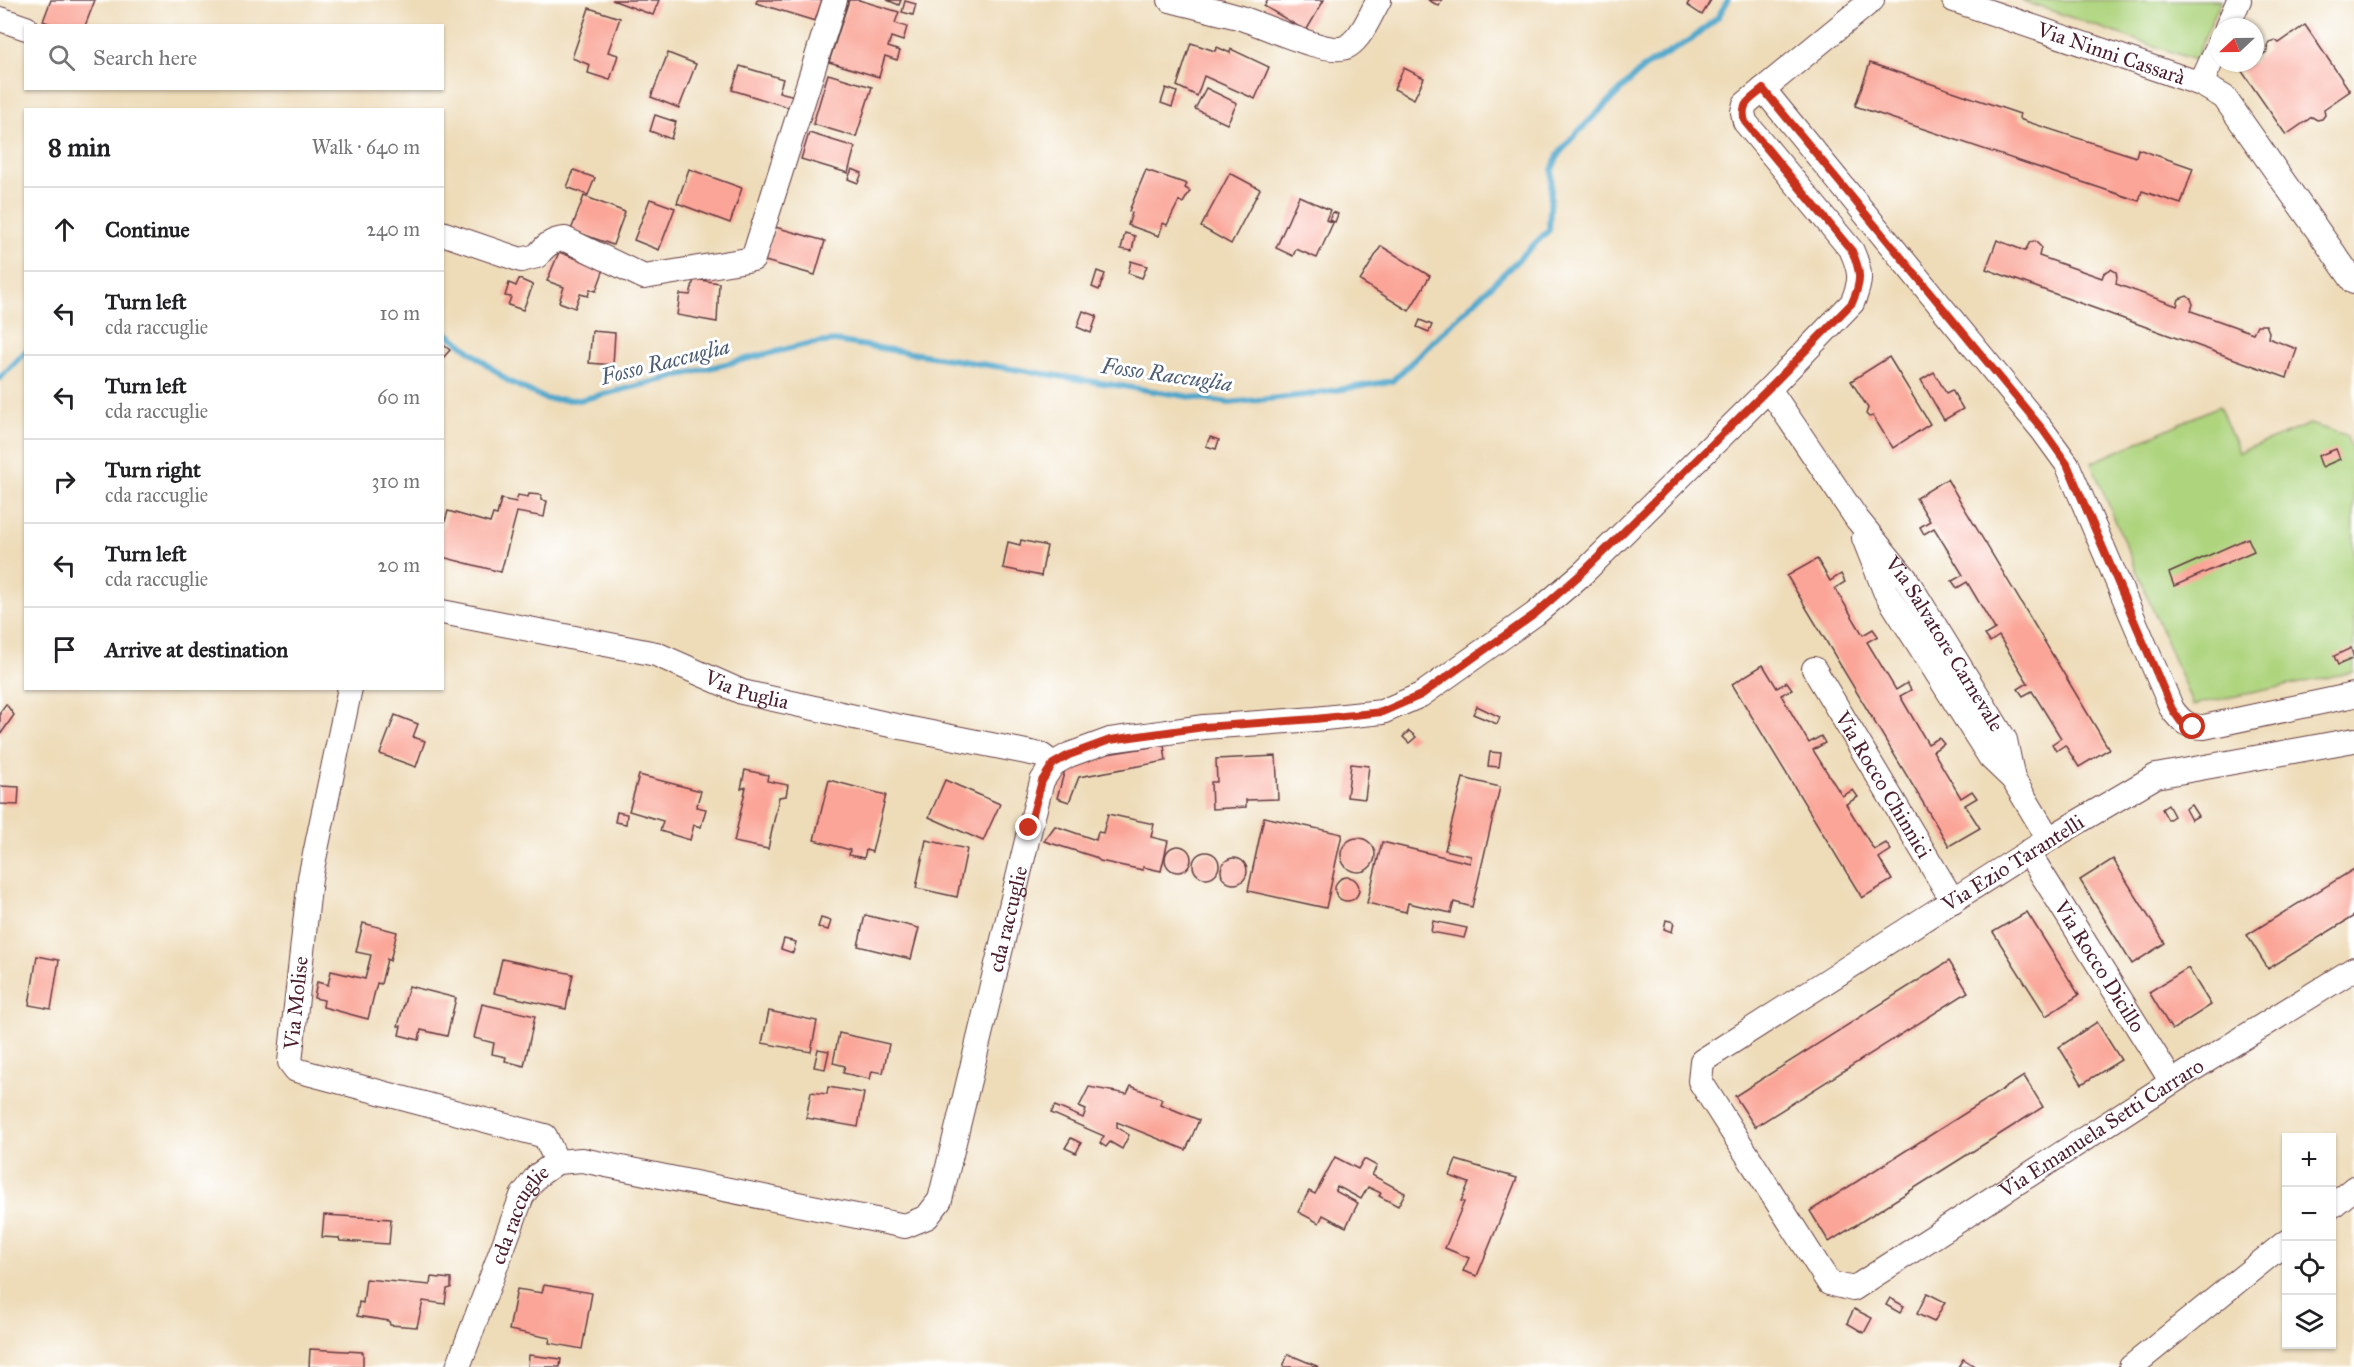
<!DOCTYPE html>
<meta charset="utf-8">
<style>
:root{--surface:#fff;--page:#f2f2f2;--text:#202124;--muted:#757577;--line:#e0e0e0}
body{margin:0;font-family:"IM FELL Great Primer",serif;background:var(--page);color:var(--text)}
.controls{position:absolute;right:18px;bottom:18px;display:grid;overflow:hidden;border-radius:0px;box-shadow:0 2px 4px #0004}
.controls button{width:54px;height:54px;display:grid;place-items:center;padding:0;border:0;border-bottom:2px solid var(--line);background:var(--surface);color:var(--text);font:30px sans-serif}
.compass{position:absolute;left:2210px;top:18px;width:54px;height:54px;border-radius:50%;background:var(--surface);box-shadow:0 2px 4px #0004;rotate:248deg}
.stop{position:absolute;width:18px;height:18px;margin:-14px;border:4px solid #c8321e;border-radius:50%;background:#fff}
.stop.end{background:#c8321e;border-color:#fff;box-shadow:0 2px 6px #0008}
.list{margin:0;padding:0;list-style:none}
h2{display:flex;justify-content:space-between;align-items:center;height:78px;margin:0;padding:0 24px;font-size:26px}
h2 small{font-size:20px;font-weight:400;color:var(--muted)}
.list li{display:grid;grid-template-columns:39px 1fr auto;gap:18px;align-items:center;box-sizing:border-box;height:84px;padding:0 24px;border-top:2px solid var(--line)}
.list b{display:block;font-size:22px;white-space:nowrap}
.list p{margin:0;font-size:20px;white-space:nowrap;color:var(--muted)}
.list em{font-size:20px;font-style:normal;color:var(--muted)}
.icon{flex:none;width:33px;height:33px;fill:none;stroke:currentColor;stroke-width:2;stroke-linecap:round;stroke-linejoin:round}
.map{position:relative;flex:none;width:2354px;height:1367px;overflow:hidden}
.search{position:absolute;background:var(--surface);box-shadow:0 2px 4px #0004;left:24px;top:24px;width:420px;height:66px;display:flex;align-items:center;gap:15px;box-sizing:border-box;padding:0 21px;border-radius:0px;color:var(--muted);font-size:22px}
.panel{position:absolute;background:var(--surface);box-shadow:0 2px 4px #0004;left:24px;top:108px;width:420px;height:582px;border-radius:0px}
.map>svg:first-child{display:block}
.green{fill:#aed47e;stroke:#7c7a54;stroke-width:1.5}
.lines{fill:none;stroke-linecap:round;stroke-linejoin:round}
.stream{stroke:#4ca6ca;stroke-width:6}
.building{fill:#faa597}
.minor-casing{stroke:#633b40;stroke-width:26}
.minor{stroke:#fff;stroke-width:24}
.route{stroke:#c8321e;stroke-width:8}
.labels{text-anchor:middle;stroke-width:6;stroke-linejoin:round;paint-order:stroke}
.street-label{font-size:21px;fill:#4a1f2b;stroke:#fff}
.water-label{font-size:22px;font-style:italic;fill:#4b5c73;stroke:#fff}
</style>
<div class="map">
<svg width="2354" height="1367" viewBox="0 0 2354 1367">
<rect width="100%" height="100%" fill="#fff"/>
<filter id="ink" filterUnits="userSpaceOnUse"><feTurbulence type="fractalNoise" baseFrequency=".0167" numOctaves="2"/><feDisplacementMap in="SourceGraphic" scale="12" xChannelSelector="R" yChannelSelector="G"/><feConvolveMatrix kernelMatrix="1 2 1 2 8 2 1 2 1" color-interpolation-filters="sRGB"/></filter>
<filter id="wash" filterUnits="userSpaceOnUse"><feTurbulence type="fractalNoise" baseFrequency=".008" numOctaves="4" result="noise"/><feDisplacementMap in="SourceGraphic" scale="24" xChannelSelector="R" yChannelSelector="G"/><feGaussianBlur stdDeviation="1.35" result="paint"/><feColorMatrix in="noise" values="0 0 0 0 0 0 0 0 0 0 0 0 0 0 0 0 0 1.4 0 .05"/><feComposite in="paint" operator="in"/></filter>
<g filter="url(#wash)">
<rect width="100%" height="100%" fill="#eedcb9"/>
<g class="green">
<polygon points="2020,0 2221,0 2195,60"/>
<polygon points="2219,406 2239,452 2310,424 2346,435 2354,454 2354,672 2193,705 2091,463"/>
</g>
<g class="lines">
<g class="stream">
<polyline points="442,329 508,381 546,399 580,400 807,344 835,341 1229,403 1306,395 1392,381 1549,230 1552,170 1558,155 1571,139 1643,68 1692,39 1718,17 1728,0"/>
<polyline points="0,378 26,351"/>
</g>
</g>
<g id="blocks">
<g class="building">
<polygon points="51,0 95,0 85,26 56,26 43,21"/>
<polygon points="612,0 659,0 653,15"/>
<polygon points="757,0 822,0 815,21 756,3"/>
<polygon points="849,0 859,0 899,12 895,23 907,27 903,41 891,37 888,47 900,51 897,60 885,56 879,77 829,62"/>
<polygon points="887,0 901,0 899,5"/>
<polygon points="1268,0 1324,0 1306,31 1264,6"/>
<polygon points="1428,0 1442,0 1439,6"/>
<polygon points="1690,0 1711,0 1702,15 1687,5"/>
<polygon points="905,1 916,4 913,15 902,12"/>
<polygon points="589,8 620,18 608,52 618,55 610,80 588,73 590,65 572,58"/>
<polygon points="2305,25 2350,91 2324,109 2325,115 2322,119 2317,120 2312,117 2286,135 2241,70 2251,63 2255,63 2255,60 2268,51 2267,46 2269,42 2275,40 2279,43"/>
<polygon points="1191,43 1215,51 1217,47 1230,53 1231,49 1269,67 1255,99 1204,76 1197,96 1177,86"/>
<polygon points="668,53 696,64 679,108 651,97"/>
<polygon points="1870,63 2020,114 2019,118 2022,120 2136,157 2138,149 2193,168 2181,204 2142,191 2139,201 1855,106"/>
<polygon points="740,66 783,79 779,92 795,96 791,108 732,90"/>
<polygon points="1404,68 1424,78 1414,99 1394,89"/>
<polygon points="828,74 872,87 856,137 813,124"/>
<polygon points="1166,88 1177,92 1172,107 1161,103"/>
<polygon points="1206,88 1237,103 1227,124 1195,109"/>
<polygon points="655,115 676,122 671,139 650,131"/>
<polygon points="809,133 855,147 848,173 801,159"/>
<polygon points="689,169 742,188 730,223 677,203"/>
<polygon points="852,169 862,173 858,183 848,179"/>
<polygon points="574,170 595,178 588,195 567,187"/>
<polygon points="1146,170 1187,184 1185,188 1190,191 1183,203 1179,201 1167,225 1163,223 1159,236 1128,225 1132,213 1129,211"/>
<polygon points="1230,173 1260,189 1231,244 1201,227"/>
<polygon points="584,196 625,212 613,245 571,230"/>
<polygon points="1299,196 1330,210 1326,220 1333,223 1317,258 1296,249 1293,256 1276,248"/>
<polygon points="650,199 675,208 659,250 634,240"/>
<polygon points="1333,212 1338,214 1335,222 1329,220"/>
<polygon points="775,227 825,241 815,275 765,261"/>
<polygon points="1125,233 1135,236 1132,251 1121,249"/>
<polygon points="1997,240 2025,251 2030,242 2035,241 2041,247 2039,256 2102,278 2104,273 2111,269 2116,272 2117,277 2116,284 2177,306 2179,299 2187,296 2191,299 2193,304 2191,311 2253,333 2257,325 2266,325 2269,332 2268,338 2297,349 2287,378 1986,269"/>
<polygon points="1381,246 1430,276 1409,311 1360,281"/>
<polygon points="559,252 604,269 596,291 590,289 588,296 580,294 575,308 559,302 564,287 547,281"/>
<polygon points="1131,261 1147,266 1142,278 1128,273"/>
<polygon points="1097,271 1105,274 1099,290 1092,287"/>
<polygon points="519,279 533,285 523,310 508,305 511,297 505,296 509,283 516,286"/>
<polygon points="694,279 719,283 717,322 677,315 680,294 690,295"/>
<polygon points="1083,311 1097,316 1091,333 1077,327"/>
<polygon points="1420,320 1432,325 1429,332 1417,327"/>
<polygon points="592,331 615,333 613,365 589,363"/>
<polygon points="442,344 450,350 442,359"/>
<polygon points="1889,357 1930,424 1893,448 1873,416 1869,417 1866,414 1868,408 1851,381"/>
<polygon points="1934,372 1946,393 1952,390 1963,409 1944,420 1921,380"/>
<polygon points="1210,437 1219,440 1216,449 1206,446"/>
<polygon points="2336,449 2340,459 2322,467 2318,456"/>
<polygon points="1947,479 2109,749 2079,767 2065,745 2056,751 2052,744 2061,738 2032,691 2023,696 2018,689 2028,683 1999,636 1990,642 1985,635 1995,629 1967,582 1957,588 1952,581 1963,575 1934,528 1924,534 1920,527 1930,521 1916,498"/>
<polygon points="529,494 541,495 541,500 547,501 544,517 517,512 501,572 442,557 442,531 448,511 490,523 493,514 497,515 501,499 516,502 518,495 528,497"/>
<polygon points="2248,538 2254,551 2174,586 2169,573"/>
<polygon points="1021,540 1047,546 1041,576 1003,568 1008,542 1020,545"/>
<polygon points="1817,559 1830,581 1841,574 1845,582 1835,588 1863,635 1873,629 1878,636 1867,642 1896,690 1907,683 1911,690 1900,696 1928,744 1939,738 1944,744 1933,751 1961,798 1972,791 1977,798 1965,805 1980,828 1949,846 1787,576"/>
<polygon points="2351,648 2354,658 2338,665 2334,656"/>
<polygon points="1763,665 1777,688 1787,682 1792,689 1781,695 1809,743 1821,736 1825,743 1813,750 1842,796 1853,790 1858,797 1846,804 1874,850 1886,843 1891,850 1879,858 1892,880 1862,898 1732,684"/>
<polygon points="6,704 14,715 0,735 0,712"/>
<polygon points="1477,706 1500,717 1497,724 1473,714"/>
<polygon points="395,715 418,724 413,737 425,741 416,767 380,754"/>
<polygon points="1409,731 1416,737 1409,743 1403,737"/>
<polygon points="1164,745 1166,761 1079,777 1069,802 1057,798 1066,766 1101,755"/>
<polygon points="1490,752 1501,753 1499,767 1488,766"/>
<polygon points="1276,756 1278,799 1246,800 1246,807 1212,809 1211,782 1217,782 1216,759"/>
<polygon points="1351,764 1369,766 1365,799 1347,797"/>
<polygon points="745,770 768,775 767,781 788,785 786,796 779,797 768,849 734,842 746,787 741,789"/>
<polygon points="639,775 701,791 696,807 706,809 701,827 694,825 690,840 660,831 663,821 629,811"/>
<polygon points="1463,778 1500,787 1472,907 1454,902 1451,913 1408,903 1406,912 1367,903 1382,842 1470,863 1471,856 1445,850"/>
<polygon points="829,780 886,795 872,852 866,850 864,858 849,855 850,850 814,840"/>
<polygon points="945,780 1000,804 983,841 929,817"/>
<polygon points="0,786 19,787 18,805 0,804"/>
<polygon points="2168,805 2174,816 2168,820 2162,809"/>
<polygon points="2191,805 2198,816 2191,820 2185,809"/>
<polygon points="617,812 627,814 626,824 615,822"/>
<polygon points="1108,814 1154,824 1151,837 1168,841 1161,871 1143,867 1143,870 1100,861 1095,857 1044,841 1055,826 1096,840 1098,832 1103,833"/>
<polygon points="1264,817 1342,834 1326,908 1248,891"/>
<circle cx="1358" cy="855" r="17"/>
<polygon points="926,840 967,849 957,897 916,888"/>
<circle cx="1178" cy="859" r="13"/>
<circle cx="1206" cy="865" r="13"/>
<circle cx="1234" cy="871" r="13"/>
<polygon points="2113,859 2165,943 2132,964 2080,880"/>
<polygon points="2354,869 2354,916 2268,969 2247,935"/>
<circle cx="1347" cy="889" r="12"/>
<polygon points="2027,912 2079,995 2046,1016 1993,932"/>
<polygon points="865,915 919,928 911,959 858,946"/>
<polygon points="821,918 831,921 828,930 818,927"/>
<polygon points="1666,920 1674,922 1672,932 1664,929"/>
<polygon points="1433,921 1467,928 1464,938 1431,932"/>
<polygon points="363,923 397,932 390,961 387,959 381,984 377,983 368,1019 323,1007 324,1000 314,998 317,982 328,985 331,971 365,979 371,955 356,952"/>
<polygon points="784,939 796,942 793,953 781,949"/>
<polygon points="37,956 59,960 51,1009 29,1005"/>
<polygon points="502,959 573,974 566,1009 494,993"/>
<polygon points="1949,961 1968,992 1755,1127 1735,1096"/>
<polygon points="2188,968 2211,1005 2172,1030 2149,992"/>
<polygon points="409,986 456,998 447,1036 421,1030 419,1040 399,1035 401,1026 398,1026"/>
<polygon points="482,1004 535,1016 524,1066 505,1061 506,1057 492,1054 494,1043 474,1038"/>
<polygon points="769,1011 817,1021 811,1052 762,1043"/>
<polygon points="2097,1022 2121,1060 2082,1084 2059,1047"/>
<polygon points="839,1033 889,1044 883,1073 872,1071 870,1079 843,1073 845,1066 833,1063"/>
<polygon points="818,1049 829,1051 825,1069 814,1067"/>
<polygon points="2024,1076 2043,1107 1829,1242 1810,1211"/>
<polygon points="1131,1086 1162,1099 1160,1104 1199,1120 1186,1150 1117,1122 1117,1127 1129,1135 1122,1149 1110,1142 1106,1147 1100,1143 1104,1136 1051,1113 1055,1106 1083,1118 1086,1110 1079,1107 1089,1087 1127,1094"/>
<polygon points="828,1087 864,1093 858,1127 806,1118 811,1092 827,1094"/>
<polygon points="1071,1138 1081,1143 1076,1153 1065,1148"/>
<polygon points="1335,1157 1358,1169 1364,1159 1377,1166 1372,1175 1405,1193 1398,1206 1379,1196 1381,1193 1368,1187 1361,1199 1337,1186 1335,1191 1358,1203 1346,1227 1323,1215 1319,1223 1298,1212 1309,1191 1315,1194"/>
<polygon points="1456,1160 1517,1178 1477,1276 1463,1271 1469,1258 1445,1248 1464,1202 1461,1201 1469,1183 1450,1176"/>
<polygon points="324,1215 391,1219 389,1244 340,1241 339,1238 322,1237"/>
<polygon points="431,1277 451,1279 451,1288 447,1289 445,1304 423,1301 417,1327 390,1325 389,1321 357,1316 359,1302 363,1303 366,1279 430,1285"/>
<polygon points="544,1285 592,1293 582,1349 549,1343 550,1338 509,1330 517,1289 542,1293"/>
<polygon points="1927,1293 1945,1302 1934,1322 1917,1314"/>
<polygon points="1890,1298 1904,1306 1900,1313 1886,1305"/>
<polygon points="1854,1309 1872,1318 1864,1333 1847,1323"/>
<polygon points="310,1349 363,1352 363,1367 309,1367"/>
<polygon points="1288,1354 1319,1367 1283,1367"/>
<polygon points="529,1355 561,1359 560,1367 528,1367"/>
<polygon points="1963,1359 1976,1367 1958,1367"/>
</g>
</g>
</g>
<g filter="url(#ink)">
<use href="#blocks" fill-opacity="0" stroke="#633b40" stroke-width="1.5"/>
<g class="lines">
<g class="minor-casing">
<g id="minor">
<path d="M 1170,0 C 1193,6 1215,11 1238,17 C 1259,23 1331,58 1348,46 C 1363,36 1370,15 1379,0"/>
<path id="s1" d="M 1954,0 L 2201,84 L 2224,97 L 2354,282"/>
<polyline points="0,19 26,28"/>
<polyline points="2227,27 2239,0"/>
<polyline points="2201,84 2219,44"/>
<path d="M 1763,89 L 2043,431 L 2067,464 L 2172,709 C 2181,722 2188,727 2204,727 L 2354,695"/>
<path d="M 442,233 L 521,260 L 537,256 C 545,246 551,240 565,239 L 644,277 L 753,259 L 835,0"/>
<path id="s2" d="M 1769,389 L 1857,519 L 1906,579 L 2005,740 L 2013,779"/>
<polyline points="1864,538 1885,591 1990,757 2013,779 2049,839"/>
<path id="s3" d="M 442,612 L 656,654 L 742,692 L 886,724 L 1041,755 L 1053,764"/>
<path id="s4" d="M 1814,669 L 1953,901"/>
<polyline points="350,688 310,878 290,1062 296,1070 545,1136 557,1162"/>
<path id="s5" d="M 2354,740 L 2156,776 L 2049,839 L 1702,1061 L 1700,1081 L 1829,1283 L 1853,1289 L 2172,1082 L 2354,969"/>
<path id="s6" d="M 2028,852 L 2172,1082"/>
<polyline points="2332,1206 2354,1188"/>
<path id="s7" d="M 458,1367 L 522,1196 L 537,1176 L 557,1162 L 582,1160 L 905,1226 L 927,1217 L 940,1200 L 1030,828 L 1042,781 L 1053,764 L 1069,755 L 1110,740 L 1204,727 L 1315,719 L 1382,712 L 1421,695 L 1535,614 L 1583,573 L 1769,389 L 1852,303 C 1862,281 1861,272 1852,251 L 1745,122 L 1743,112 L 1745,104 L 1872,0"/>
<polyline points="2131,1367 2286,1242"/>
</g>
</g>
<use href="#minor" class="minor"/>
</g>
</g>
<g class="lines" filter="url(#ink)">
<path class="route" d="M 1029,828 L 1042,781 L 1053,764 L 1069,755 L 1110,740 L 1204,727 L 1315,719 L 1382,712 L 1421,695 L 1535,614 L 1582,573 L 1768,389 L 1852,303 C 1862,281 1861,272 1852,251 L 1745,122 C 1740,103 1749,101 1763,89 L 2043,430 L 2067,464 L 2172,709 L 2181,722 L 2193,727"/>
</g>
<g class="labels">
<g class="street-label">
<text dy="7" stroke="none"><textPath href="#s1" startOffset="166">Via Ninni Cassarà</textPath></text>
<text dy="7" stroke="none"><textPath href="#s2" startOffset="310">Via Salvatore Carnevale</textPath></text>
<text dy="7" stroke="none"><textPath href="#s3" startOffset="316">Via Puglia</textPath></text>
<text dy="7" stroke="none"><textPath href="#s4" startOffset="135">Via Rocco Chinnici</textPath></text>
<text transform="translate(2013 863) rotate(-32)" y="7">Via Ezio Tarantelli</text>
<text dy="7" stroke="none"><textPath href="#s7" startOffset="921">cda raccuglie</textPath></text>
<text dy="7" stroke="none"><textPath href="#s6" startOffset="135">Via Rocco Dicillo</textPath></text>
<text transform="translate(296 1003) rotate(-84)" y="7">Via Molise</text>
<text dy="7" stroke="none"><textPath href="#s5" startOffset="1318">Via Emanuela Setti Carraro</textPath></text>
<text dy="7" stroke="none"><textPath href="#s7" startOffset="165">cda raccuglie</textPath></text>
</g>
<g class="water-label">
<text transform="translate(665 361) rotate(-14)" y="8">Fosso Raccuglia</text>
<text transform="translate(1167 374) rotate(8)" y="8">Fosso Raccuglia</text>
</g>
</g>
</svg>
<div class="controls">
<button>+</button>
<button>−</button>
<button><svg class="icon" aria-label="locate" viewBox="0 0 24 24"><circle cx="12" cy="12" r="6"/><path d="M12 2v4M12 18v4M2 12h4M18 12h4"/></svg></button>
<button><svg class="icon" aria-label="layers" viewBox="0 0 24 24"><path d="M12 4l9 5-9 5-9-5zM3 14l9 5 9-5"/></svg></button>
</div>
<svg class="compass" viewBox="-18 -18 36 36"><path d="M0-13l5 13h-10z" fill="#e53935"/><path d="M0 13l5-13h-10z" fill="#757577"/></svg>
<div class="stop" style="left:2193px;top:727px"></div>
<div class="stop end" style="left:1029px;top:828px"></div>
<div class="search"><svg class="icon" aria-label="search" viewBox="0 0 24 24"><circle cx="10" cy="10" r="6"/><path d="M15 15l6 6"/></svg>Search here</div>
<section class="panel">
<h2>8 min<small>Walk · 640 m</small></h2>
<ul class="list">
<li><svg class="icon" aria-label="ahead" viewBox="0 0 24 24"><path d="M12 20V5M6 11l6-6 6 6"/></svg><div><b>Continue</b></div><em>240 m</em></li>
<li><svg class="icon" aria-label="left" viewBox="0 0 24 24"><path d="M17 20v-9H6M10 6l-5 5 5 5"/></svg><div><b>Turn left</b><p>cda raccuglie</p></div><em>10 m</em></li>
<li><svg class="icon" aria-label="left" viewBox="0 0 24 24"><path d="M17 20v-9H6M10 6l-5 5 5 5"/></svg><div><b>Turn left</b><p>cda raccuglie</p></div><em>60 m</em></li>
<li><svg class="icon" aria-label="right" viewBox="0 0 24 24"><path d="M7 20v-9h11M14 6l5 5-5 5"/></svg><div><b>Turn right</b><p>cda raccuglie</p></div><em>310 m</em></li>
<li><svg class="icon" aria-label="left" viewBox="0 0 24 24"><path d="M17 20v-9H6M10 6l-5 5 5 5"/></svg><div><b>Turn left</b><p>cda raccuglie</p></div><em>20 m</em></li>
<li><svg class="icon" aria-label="arrive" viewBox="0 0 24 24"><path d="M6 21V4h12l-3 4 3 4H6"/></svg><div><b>Arrive at destination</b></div></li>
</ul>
</section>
</div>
